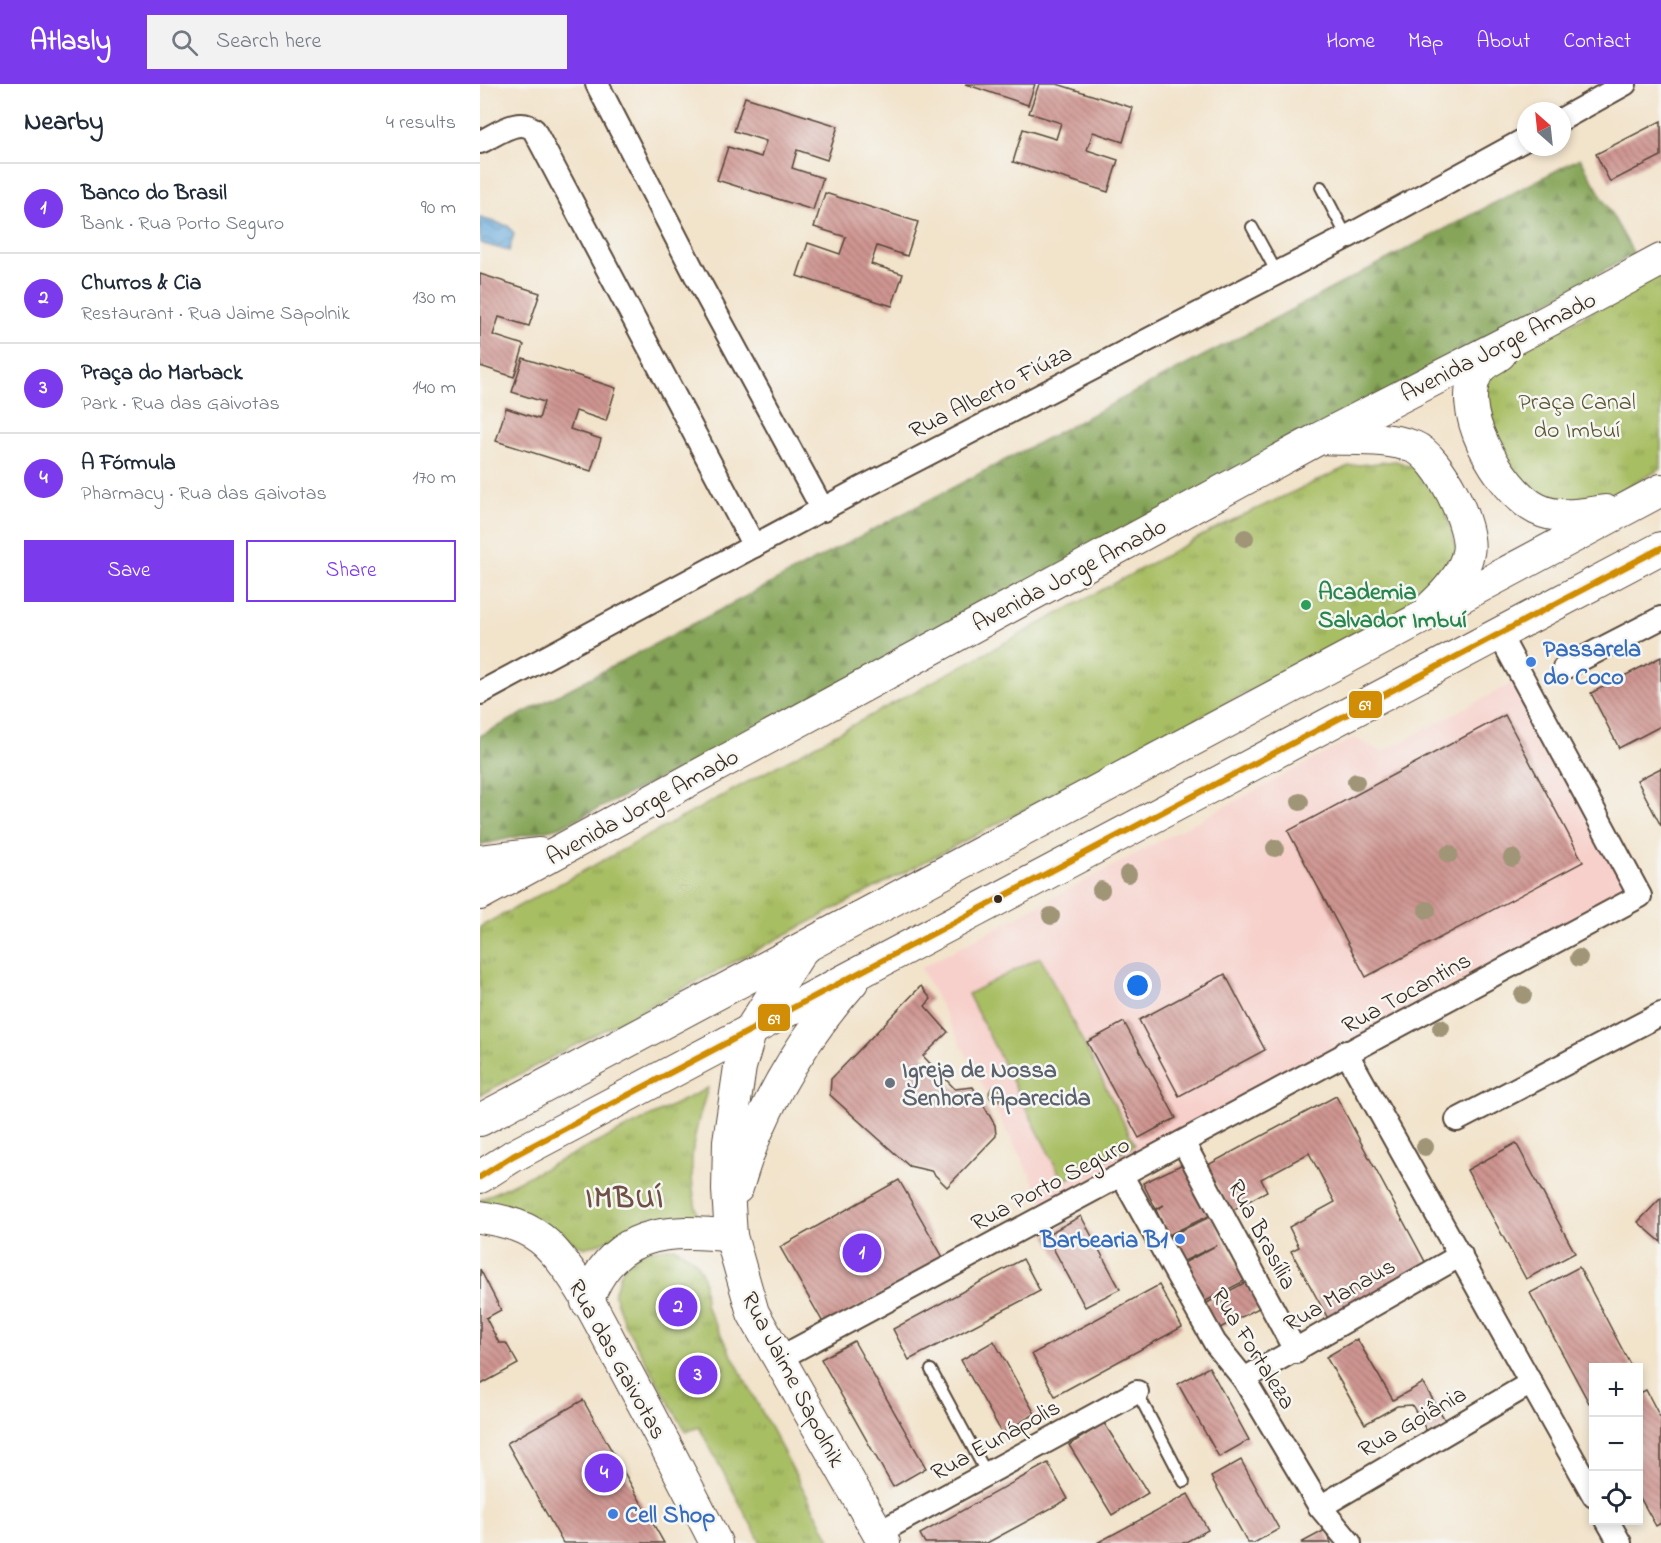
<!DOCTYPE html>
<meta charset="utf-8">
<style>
:root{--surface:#fff;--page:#f2f2f3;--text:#1f2937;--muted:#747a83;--line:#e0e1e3;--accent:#7c3aed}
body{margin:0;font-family:"Indie Flower",sans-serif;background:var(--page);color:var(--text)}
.controls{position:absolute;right:18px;bottom:18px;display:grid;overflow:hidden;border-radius:0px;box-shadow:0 3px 9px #0003}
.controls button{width:54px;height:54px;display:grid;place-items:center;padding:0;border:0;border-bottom:2px solid var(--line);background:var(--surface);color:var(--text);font:30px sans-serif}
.compass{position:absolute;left:1037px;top:18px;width:54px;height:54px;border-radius:50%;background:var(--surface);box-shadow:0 3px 9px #0003;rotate:333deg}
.you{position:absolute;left:658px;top:902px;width:21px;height:21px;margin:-15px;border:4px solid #fff;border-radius:50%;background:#1a73e8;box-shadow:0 0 0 9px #1a73e833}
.badge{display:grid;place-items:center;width:39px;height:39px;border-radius:50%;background:var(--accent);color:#fff;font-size:20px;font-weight:700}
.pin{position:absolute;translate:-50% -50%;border:3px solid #fff;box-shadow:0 2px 6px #0006}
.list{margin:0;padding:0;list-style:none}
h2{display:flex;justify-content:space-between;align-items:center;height:78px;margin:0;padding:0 24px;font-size:26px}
h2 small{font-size:20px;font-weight:400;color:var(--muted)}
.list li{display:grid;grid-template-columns:39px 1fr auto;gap:18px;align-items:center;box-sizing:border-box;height:90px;padding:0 24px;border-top:2px solid var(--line)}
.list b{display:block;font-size:22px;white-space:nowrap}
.list p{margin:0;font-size:20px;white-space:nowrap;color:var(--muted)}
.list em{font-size:20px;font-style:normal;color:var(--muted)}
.actions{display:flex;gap:12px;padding:18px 24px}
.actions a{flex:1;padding:14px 0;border:2px solid var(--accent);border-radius:0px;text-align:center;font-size:21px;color:var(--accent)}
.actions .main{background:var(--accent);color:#fff}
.icon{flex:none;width:33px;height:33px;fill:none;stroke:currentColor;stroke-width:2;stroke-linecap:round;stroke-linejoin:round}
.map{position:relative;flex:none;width:1181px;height:1459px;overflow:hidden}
header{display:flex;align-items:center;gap:36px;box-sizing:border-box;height:84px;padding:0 30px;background:var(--accent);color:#fff}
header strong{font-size:28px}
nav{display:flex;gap:33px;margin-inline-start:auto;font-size:21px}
.search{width:420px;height:54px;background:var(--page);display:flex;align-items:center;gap:15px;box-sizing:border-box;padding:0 21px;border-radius:0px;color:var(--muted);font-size:22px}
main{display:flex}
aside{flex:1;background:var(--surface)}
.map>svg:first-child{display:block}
.built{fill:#f7d0cb}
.grass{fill:#a8be63;stroke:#727440;stroke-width:1.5}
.forest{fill:url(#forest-firs);stroke:#60683c;stroke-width:1.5}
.park{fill:url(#park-tufts);stroke:#727440;stroke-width:1.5}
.water{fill:url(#water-waves);stroke:#526a7d;stroke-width:1.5}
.building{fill:url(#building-back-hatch)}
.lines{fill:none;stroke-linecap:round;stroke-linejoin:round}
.lane-casing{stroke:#564638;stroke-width:14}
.street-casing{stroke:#564638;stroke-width:26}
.secondary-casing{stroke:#564638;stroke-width:34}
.lane{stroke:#fff;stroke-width:10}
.street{stroke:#fff;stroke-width:22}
.secondary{stroke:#fff;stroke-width:32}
.bus-1-casing{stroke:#f6f6f2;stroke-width:10}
.bus-1{stroke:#d18d06;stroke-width:6}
.tree{fill:#a09577}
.leisure-dot{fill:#2e9e5b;stroke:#f6f6f2;stroke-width:2}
.shop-dot{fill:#3f7fe0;stroke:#f6f6f2;stroke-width:2}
.bus-dot{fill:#3b2a1e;stroke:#f6f6f2;stroke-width:2}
.worship-dot{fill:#6b7280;stroke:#f6f6f2;stroke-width:2}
.labels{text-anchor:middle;stroke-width:5;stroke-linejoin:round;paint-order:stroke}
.street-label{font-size:24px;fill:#3b2a1e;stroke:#f6f6f2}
.park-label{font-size:24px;fill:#5c5633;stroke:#f6f6f2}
.leisure-label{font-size:24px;font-weight:bold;fill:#27864d;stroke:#f6f6f2;text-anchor:start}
.shop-label{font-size:24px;font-weight:bold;fill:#366cbe;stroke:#f6f6f2;text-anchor:start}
.worship-label{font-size:24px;font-weight:bold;fill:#5b616d;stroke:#f6f6f2;text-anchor:start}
.district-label{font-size:30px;font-weight:bold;letter-spacing:1.5px;fill:#6f4f46;stroke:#f6f6f2}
.line-badge{stroke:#f6f6f2;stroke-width:2}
.badge-label{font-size:16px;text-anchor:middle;font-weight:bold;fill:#fff}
</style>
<header>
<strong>Atlasly</strong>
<div class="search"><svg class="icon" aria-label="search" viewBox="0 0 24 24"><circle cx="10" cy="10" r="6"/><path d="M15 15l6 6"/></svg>Search here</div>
<nav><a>Home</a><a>Map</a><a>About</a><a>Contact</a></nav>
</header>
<main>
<aside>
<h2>Nearby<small>4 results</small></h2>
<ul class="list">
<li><span class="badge">1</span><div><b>Banco do Brasil</b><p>Bank · Rua Porto Seguro</p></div><em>90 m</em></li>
<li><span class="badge">2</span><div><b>Churros &amp; Cia</b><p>Restaurant · Rua Jaime Sapolnik</p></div><em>130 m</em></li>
<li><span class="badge">3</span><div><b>Praça do Marback</b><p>Park · Rua das Gaivotas</p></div><em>140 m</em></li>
<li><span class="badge">4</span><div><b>A Fórmula</b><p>Pharmacy · Rua das Gaivotas</p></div><em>170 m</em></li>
</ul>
<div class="actions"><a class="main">Save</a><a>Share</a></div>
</aside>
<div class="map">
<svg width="1181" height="1459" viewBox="0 0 1181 1459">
<defs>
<pattern id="forest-firs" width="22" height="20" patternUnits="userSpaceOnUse" patternTransform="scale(1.5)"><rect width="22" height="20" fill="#86a559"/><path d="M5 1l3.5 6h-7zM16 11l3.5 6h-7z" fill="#6f8749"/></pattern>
<pattern id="park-tufts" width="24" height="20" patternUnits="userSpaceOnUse" patternTransform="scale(1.5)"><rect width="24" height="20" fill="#a8be63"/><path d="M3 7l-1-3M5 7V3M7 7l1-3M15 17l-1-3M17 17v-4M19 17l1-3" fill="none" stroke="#8a9b51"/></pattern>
<pattern id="water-waves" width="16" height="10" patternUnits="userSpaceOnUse" patternTransform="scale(1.5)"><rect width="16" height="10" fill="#69aadc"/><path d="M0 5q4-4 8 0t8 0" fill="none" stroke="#588bb2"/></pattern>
<pattern id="building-back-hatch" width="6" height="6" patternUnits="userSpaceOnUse" patternTransform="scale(1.5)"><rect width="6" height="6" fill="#cf9591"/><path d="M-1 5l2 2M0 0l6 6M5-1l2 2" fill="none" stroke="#a97a76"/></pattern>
</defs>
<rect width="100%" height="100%" fill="#f6f6f2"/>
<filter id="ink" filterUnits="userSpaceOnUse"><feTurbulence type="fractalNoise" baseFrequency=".0167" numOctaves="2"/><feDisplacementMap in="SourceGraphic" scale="12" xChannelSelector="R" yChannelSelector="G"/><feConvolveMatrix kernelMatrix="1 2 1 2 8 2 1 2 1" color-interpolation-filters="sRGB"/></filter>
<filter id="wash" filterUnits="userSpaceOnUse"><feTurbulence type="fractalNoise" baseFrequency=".008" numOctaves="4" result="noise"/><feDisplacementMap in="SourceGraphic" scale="24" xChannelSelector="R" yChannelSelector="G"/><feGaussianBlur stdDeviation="1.35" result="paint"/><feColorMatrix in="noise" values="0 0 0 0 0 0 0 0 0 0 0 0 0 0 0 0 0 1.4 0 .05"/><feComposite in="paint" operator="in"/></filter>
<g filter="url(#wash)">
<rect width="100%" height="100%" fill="#f2e3cb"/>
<polygon class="built" points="1034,598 1149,807 565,1120 441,884 874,654 903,668"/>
<polygon class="grass" points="560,873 655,1061 583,1097 488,910"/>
<polygon class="forest" points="1100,74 1154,170 464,557 80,743 0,761 0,652"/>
<g class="park">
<polygon points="1181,190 1181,385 1126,414 1069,417 1047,404 1019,364 1002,309 1013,282"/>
<polygon points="916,377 935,384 956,397 979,472 951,512 0,1011 0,843 740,442 869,382"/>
<path d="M 228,1004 C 212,1054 206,1081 218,1134 L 192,1136 L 104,1164 L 29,1122 L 0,1119 L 0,1116 Z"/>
<path d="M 193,1163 C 224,1178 224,1188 225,1221 L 352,1459 L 281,1459 L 219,1343 L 206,1348 L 144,1239 L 134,1210 L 142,1186 L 160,1167 Z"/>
</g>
<polygon class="water" points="0,134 28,142 34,150 29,167 0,159"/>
<g id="blocks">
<g class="building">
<polygon points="485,0 555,0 548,21"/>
<polygon points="559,0 577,0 653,24 643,58 613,48 607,66 638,76 628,108 533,78 543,45 576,55 581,39 549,29"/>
<polygon points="265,13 358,42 347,76 317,66 312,84 343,94 333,126 237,96 248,63 281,73 286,57 254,47"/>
<polygon points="1181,37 1181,72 1130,98 1116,70"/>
<polygon points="345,109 438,138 427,172 397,162 391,180 423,190 412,222 317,192 328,159 360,170 366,153 334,143"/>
<polygon points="0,190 60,209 49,242 19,233 13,251 44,261 34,293 0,282"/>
<polygon points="43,274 136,304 126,337 96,327 90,345 121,355 111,387 16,357 26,324 59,335 64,318 32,308"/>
<polygon points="1181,573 1181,642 1139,664 1111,609"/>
<polygon points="1025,631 1103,778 886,893 808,747"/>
<polygon points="1181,684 1181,742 1157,696"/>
<polygon points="745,890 785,966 699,1012 659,936"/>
<polygon points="441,902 451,915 445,922 468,948 443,972 475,1005 493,1003 515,1041 516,1052 467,1103 451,1087 429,1082 350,1011 351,995"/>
<polygon points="644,938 696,1034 659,1054 607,958"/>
<polygon points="856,1012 949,1185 850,1238 811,1167 819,1163 809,1143 855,1118 829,1069 781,1095 787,1107 751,1127 726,1082"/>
<polygon points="1036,1059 1095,1169 1046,1195 987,1086"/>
<polygon points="705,1079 731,1131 688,1151 676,1126 684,1121 676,1125 663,1099"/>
<polygon points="419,1096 464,1175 345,1242 300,1163"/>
<polygon points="1181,1114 1181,1158 1158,1138"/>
<polygon points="601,1132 640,1205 605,1223 566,1151"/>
<polygon points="732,1132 764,1197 724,1218 704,1179 737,1161 702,1178 689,1152"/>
<polygon points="543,1175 560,1207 429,1276 413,1245"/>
<polygon points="1099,1183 1152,1284 1114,1284 1114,1316 1109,1319 1050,1209"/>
<polygon points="0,1185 21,1226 6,1234 19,1259 26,1259 38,1280 0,1301"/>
<polygon points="766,1198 779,1224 738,1245 725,1220"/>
<polygon points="679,1201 702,1243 575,1312 552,1270"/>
<polygon points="877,1255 913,1316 943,1299 968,1341 949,1351 932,1321 917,1322 885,1340 846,1273"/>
<polygon points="374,1257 446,1384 413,1403 341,1275"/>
<polygon points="514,1257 555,1330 522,1349 481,1276"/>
<polygon points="729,1283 769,1356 739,1373 698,1300"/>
<polygon points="1166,1306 1181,1335 1181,1439 1176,1442 1158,1410 1158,1310"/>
<polygon points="103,1316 184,1459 83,1459 27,1359"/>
<polygon points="624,1339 668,1409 632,1431 589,1361"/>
<polygon points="761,1376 799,1445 774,1459 768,1459 731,1393"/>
<polygon points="568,1379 588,1415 507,1459 445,1459 440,1450"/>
<polygon points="708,1410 728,1446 704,1459 617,1459"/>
<polygon points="845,1446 851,1459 821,1459"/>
</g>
</g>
</g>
<g filter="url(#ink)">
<use href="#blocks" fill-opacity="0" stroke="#564638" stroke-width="1.5"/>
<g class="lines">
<g class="lane-casing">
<g id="lane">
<polyline points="841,103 867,153"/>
<polyline points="772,143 797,189"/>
<polyline points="451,1286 507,1390"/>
<polyline points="657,1308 704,1398"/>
</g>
</g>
<g class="street-casing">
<g id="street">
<polyline points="117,0 216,192 343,426"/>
<polyline points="1082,35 1145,0"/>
<path d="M 0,58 C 16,51 39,32 54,46 L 274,462"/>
<polyline points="1084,584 1181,534"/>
<polyline points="0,609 380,405 867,153 1046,55"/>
<polyline points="866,968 1114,1412"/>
<polyline points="977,1036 1181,930"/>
<polyline points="703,1058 816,1268"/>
<polyline points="642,1092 735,1259 764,1295 840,1423 870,1459"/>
<polyline points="298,1275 1160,812 1018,548"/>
<polyline points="764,1295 981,1171"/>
<polyline points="840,1423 1051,1299"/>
<polyline points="1127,1436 1140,1459"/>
<polyline points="398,1449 657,1308"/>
</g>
</g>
<g class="secondary-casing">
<g id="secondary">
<path d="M 1020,270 C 1015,274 1006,278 1001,283 C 969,320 1021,407 1057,425 C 1079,436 1102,430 1125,427"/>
<path d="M 842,354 C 871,356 906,352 934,363 C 959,373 994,443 988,469 C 984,490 967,508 952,522"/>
<polyline points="0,777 59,770"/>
<polyline points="0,810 840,354 1068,237 1181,176"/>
<polyline points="321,867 271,945 260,983 249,1057 248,1106 251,1152 273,1229 404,1459"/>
<polyline points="0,1036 1181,406"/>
<polyline points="0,1093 33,1072 1181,464"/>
<path d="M 257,1104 C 279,1026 319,959 372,898"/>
<path d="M 0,1133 C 25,1137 48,1142 67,1160 C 98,1191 119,1237 140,1276 C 173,1337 205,1398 236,1459"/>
<path d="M 107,1218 C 131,1147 187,1144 251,1152"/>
</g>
</g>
<use href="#lane" class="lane"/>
<use href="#street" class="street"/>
<use href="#secondary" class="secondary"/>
<g class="bus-1-casing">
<polyline id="bus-1" points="0,1093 33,1072 1181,464"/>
</g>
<use href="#bus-1" class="bus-1"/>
</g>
<g class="tree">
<circle cx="765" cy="454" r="9"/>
<circle cx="876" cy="698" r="9"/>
<circle cx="820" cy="718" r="9"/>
<circle cx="795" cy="764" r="9"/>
<circle cx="969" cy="770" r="9"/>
<circle cx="1032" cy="774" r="9"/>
<circle cx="648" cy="790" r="9"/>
<circle cx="621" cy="806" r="9"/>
<circle cx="947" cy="826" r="9"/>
<circle cx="571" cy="832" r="9"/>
<circle cx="1099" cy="874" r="9"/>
<circle cx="1043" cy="911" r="9"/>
<circle cx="961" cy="944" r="9"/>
<circle cx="517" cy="1010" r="9"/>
<circle cx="945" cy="1063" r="9"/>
</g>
</g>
<circle class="leisure-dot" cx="826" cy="521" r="6"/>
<g class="shop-dot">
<circle cx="1051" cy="578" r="6"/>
<circle cx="700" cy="1155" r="6"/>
<circle cx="133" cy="1430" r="6"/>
</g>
<circle class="bus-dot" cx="518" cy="815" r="5"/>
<circle class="worship-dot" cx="410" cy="999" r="6"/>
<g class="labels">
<g class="street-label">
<text transform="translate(1018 262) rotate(-27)" y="8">Avenida Jorge Amado</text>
<text transform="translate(510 307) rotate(-27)" y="8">Rua Alberto Fiúza</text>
<text transform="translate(589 490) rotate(-28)" y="8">Avenida Jorge Amado</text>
<text transform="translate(162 722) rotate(-29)" y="8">Avenida Jorge Amado</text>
<text transform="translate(926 908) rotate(-29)" y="8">Rua Tocantins</text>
<text transform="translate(570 1099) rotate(-28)" y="8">Rua Porto Seguro</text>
<text transform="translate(783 1150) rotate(62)" y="8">Rua Brasília</text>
<text transform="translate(859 1210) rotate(-30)" y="8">Rua Manaus</text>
<text transform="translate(774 1264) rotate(58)" y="8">Rua Fortaleza</text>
<text transform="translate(138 1275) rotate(61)" y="8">Rua das Gaivotas</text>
<text transform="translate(314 1295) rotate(62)" y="8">Rua Jaime Sapolnik</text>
<text transform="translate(932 1337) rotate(-30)" y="8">Rua Goiânia</text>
<text transform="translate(515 1355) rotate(-29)" y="8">Rua Eunápolis</text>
</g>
<g class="park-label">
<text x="1097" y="325">Praça Canal<tspan x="1097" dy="28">do Imbuí</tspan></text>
</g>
<g class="leisure-label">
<text x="838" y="515">Academia<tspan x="838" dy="28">Salvador Imbuí</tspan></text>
</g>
<g class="shop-label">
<text x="1063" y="572">Passarela<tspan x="1063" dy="28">do Coco</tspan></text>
<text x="688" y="1163" text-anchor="end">Barbearia B1</text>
<text x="145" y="1438">Cell Shop</text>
</g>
<g class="worship-label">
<text x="422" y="993">Igreja de Nossa<tspan x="422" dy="28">Senhora Aparecida</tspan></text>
</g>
<g class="district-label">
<text x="145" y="1123">IMBUÍ</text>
</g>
</g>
<g class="line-badge">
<rect x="868" y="606" width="35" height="29" rx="6" fill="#d18d06"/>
<rect x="277" y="919" width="34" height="29" rx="6" fill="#d18d06"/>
</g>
<g class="badge-label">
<text x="885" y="626">69</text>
<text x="294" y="940">69</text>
</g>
</svg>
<div class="controls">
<button>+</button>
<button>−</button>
<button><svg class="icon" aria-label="locate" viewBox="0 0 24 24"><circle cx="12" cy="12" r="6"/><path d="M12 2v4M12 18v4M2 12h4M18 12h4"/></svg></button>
</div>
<svg class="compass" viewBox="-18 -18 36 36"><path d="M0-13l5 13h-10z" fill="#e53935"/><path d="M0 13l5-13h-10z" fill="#747a83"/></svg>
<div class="you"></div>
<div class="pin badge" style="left:382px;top:1169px">1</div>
<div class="pin badge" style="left:198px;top:1223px">2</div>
<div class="pin badge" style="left:218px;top:1291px">3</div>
<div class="pin badge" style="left:124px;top:1389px">4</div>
</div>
</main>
